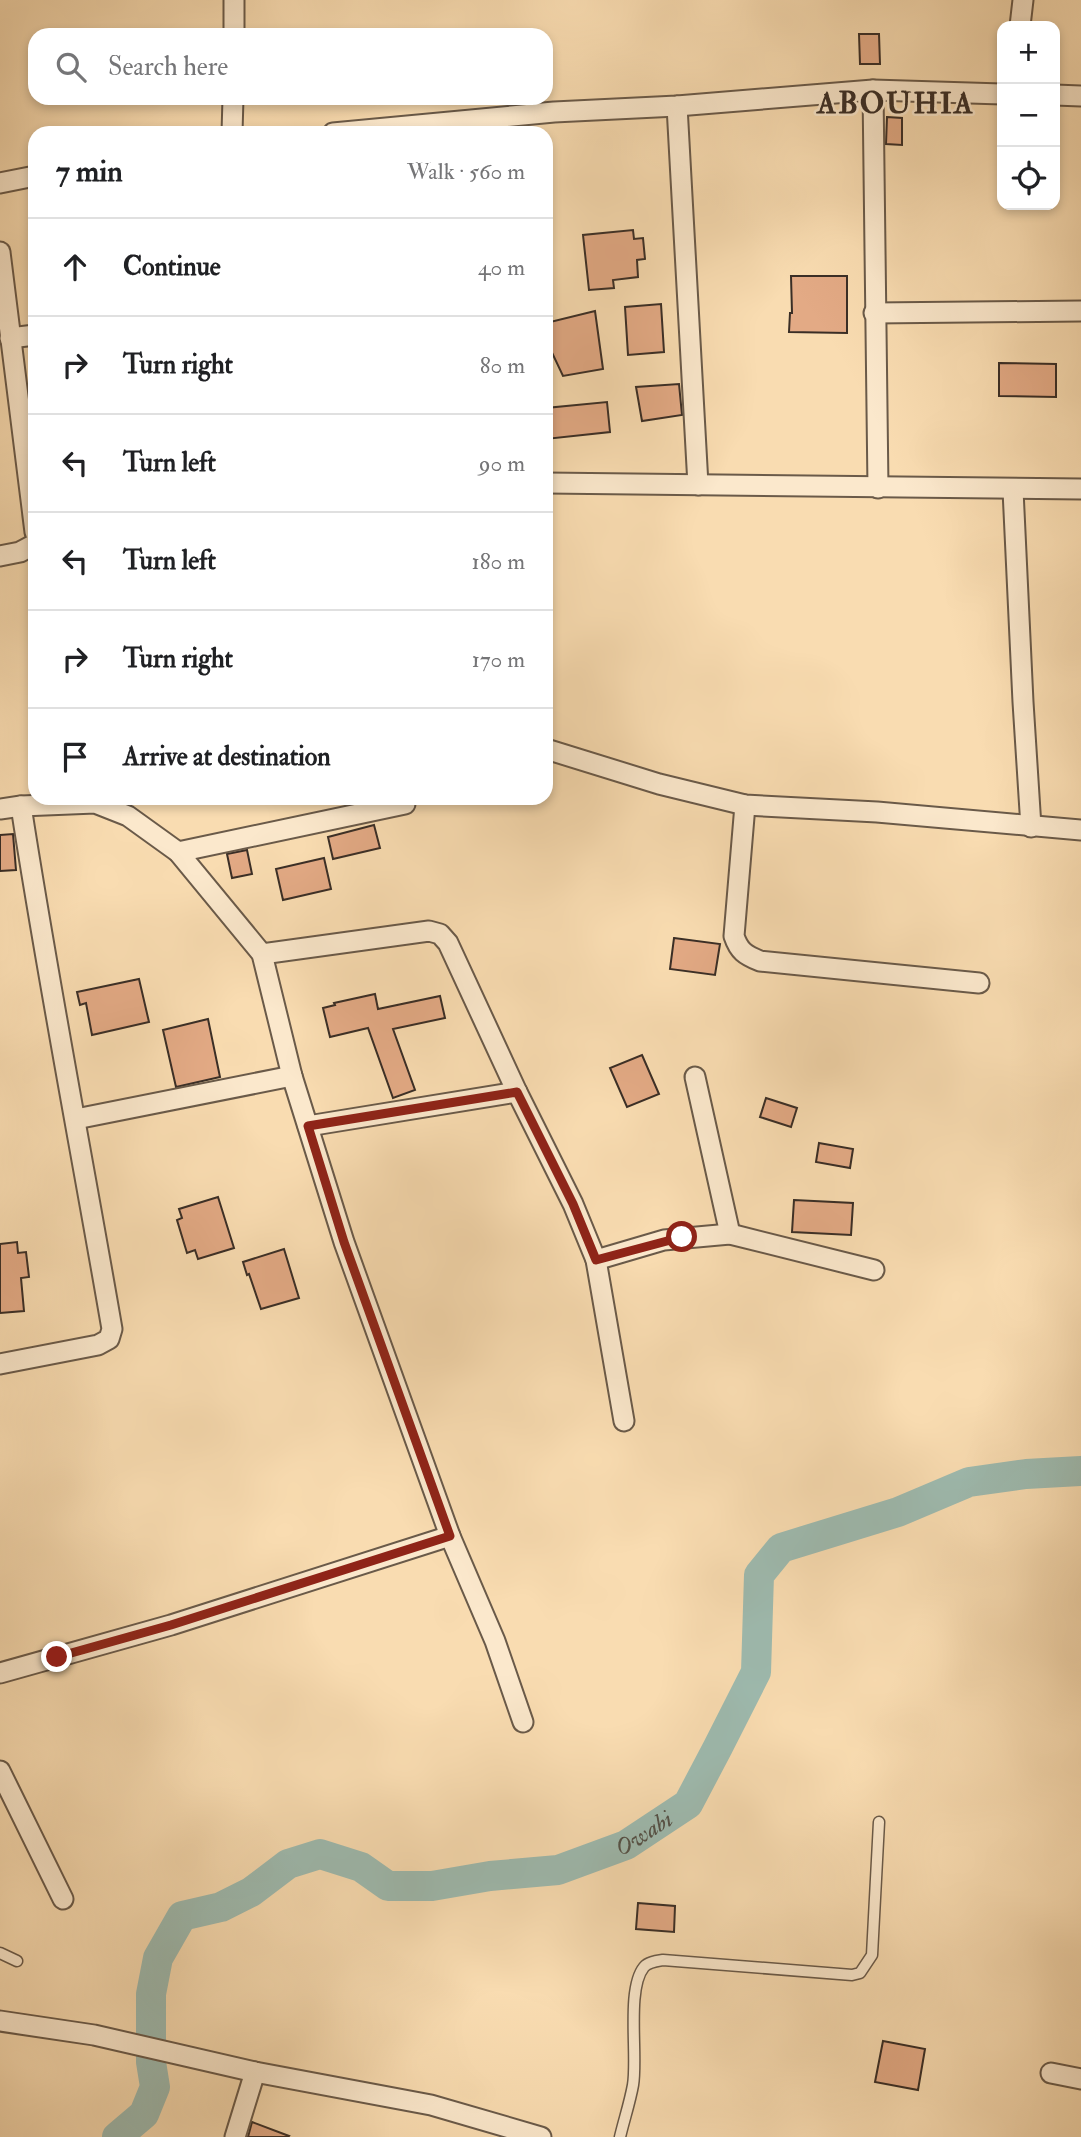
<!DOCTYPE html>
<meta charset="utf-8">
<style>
:root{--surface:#fff;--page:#f2f2f2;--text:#202124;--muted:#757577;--line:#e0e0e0}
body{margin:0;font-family:"IM FELL Double Pica",serif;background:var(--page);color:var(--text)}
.controls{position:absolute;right:21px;top:21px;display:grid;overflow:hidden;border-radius:14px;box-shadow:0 4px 10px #0003}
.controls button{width:63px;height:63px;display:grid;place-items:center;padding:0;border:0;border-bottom:2px solid var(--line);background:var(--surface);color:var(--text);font:35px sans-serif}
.stop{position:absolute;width:21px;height:21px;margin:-16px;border:5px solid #8f2418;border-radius:50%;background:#fff}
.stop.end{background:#8f2418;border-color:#fff;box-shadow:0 2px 7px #0008}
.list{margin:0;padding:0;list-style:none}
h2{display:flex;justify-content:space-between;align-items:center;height:91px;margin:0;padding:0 28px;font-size:30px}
h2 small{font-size:23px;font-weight:400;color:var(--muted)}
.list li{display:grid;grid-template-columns:46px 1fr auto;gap:21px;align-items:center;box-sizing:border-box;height:98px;padding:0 28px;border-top:2px solid var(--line)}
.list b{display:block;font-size:26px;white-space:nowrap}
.list em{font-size:23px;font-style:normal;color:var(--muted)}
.icon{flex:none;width:38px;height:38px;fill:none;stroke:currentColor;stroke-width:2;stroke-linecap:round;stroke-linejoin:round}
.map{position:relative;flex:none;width:1081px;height:2137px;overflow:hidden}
.search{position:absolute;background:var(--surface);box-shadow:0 4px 10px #0003;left:28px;top:28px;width:525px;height:77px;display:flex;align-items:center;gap:18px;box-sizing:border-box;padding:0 24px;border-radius:21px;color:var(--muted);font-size:26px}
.panel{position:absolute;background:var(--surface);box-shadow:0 4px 10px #0003;left:28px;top:126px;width:525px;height:679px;border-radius:21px}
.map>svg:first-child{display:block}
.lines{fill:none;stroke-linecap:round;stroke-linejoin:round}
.river{stroke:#9ebbb0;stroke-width:30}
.building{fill:#e3aa85;stroke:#3a2e26;stroke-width:2}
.lane-casing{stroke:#6a5a49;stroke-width:13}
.street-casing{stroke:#6a5a49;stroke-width:23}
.lane{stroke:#fbe8cc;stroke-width:10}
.street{stroke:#fbe8cc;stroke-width:19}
.route{stroke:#8f2418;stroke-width:9}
.labels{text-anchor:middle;stroke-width:5;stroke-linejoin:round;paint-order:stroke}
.water-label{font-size:24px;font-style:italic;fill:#535148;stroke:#fbe8cc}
.district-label{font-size:30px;font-weight:bold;letter-spacing:2px;fill:#3a2e26;stroke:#fbe8cc}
</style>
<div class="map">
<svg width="1081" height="2137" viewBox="0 0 1081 2137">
<rect width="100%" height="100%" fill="#f9dcb1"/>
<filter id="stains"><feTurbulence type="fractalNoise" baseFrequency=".00286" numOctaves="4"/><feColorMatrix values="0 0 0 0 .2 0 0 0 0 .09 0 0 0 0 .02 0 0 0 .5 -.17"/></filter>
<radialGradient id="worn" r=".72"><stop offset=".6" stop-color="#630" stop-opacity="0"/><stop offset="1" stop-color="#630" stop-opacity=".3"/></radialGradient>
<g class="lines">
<path class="river" id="s1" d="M 117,2137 L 144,2114 L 155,2087 L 151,2062 L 151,1994 L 158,1958 L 182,1916 L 221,1907 L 251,1892 L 288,1864 L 320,1854 L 361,1867 L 388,1886 L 432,1886 L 490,1876 L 558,1870 L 626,1845 L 688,1804 L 718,1747 L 756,1672 L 759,1575 L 781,1548 L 898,1512 L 969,1482 L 1026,1474 L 1081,1471"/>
</g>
<g class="building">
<polygon points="859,34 879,34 880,64 860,64"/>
<polygon points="887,117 902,118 902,145 886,144"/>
<polygon points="633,230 634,239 643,238 645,259 637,260 638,277 613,280 614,288 589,290 583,235"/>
<polygon points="791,276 847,276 847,333 789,332 790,313 792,313"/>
<polygon points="661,304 664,352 628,355 625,307"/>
<polygon points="595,311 603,369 563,376 546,340 546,323"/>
<polygon points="999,363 1056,364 1056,397 999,396"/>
<polygon points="679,384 682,415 642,421 636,387"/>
<polygon points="607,402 610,432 546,439 546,408"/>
<polygon points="374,825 380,848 333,859 328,837"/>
<polygon points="13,834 16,870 0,871 0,835"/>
<polygon points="247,850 252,874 232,878 227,854"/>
<polygon points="324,858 331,889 283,900 276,869"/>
<polygon points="674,938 720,944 715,975 670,969"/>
<polygon points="139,979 149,1022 92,1035 86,1003 80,1005 77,992"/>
<polygon points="375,994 378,1009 440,996 445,1018 393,1029 415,1090 393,1098 368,1028 330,1037 323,1008 335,1005 334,1003"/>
<polygon points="208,1019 220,1077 176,1087 163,1030"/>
<polygon points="642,1055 659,1094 627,1107 610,1068"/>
<polygon points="766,1098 797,1108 791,1127 760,1117"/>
<polygon points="819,1143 853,1149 850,1168 816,1162"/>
<polygon points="218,1197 234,1248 198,1259 195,1250 187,1253 177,1220 182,1218 179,1209"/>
<polygon points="794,1200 853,1203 851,1235 792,1232"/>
<polygon points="17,1242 18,1253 26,1252 29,1277 21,1278 24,1311 0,1313 0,1244"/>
<polygon points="284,1249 299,1298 261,1309 249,1274 247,1275 243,1262"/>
<polygon points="638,1903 675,1906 674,1932 636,1929"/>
<polygon points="883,2041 925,2049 918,2090 875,2082"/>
<polygon points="252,2122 289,2136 288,2137 248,2137"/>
</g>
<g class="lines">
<g class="lane-casing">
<g id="lane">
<polyline points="0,1953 17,1961"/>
<path d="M 620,2137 C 624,2120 630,2102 633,2085 C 638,2056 626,1989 644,1967 C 648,1962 657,1961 663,1960 L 852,1975 L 860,1973 L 872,1955 L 879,1822"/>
</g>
</g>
<g class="street-casing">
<g id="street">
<polyline points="1020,26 1023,0"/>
<polyline points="234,35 234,0"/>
<polyline points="873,90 878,488"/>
<polyline points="1055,95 1081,96"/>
<polyline points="677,106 698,485"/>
<polyline points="232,133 233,98"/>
<polyline points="333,133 554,112 677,106 873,90 1002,94"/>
<polyline points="0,183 35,176"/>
<polyline points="0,252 35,532"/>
<polyline points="874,313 1081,311"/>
<polyline points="10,338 35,335"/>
<polyline points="546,483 1081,489"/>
<polyline points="1013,490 1023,702 1031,827"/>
<polyline points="0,556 20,552 35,544"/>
<polyline points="546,749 659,784 745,805 877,812 1081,830"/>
<path d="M 745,805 L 734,936 C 739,951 745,955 760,961 L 979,983"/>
<polyline points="0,809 21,806 95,803 128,816 178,852 262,954 292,1076 344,1242 450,1536 495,1641 523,1722"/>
<polyline points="178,852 405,804"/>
<polyline points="262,954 429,931 440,934 448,943 517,1092 573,1204 596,1260 624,1421"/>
<polyline points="695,1077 730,1234"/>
<polyline points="76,1119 292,1076"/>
<polyline points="308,1126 517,1092"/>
<polyline points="596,1260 664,1240 730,1234 874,1270"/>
<path d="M 0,1364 L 98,1345 L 109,1339 L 112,1329 C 82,1155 48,981 21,806"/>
<polyline points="0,1673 171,1625 450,1536"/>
<polyline points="0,1771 63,1899"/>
<polyline points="0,2021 94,2035 255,2072 431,2105 541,2137"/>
<polyline points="1051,2073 1081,2079"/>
<polyline points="235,2137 255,2072"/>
</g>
</g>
<use href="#lane" class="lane"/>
<use href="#street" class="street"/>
</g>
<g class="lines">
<polyline class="route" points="57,1657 171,1625 450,1536 344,1242 308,1126 517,1092 573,1204 596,1260 682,1237"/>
</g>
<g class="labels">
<g class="water-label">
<text dy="8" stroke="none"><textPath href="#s1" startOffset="737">Owabi</textPath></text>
</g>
<g class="district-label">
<text x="896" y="113">ABOUHIA</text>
</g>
</g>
<rect width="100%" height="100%" filter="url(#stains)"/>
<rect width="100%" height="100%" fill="url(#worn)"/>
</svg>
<div class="controls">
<button>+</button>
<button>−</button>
<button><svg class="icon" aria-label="locate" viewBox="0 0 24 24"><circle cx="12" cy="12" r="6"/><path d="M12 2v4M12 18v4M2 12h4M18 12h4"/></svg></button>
</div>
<div class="stop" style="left:682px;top:1237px"></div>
<div class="stop end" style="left:57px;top:1657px"></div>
<div class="search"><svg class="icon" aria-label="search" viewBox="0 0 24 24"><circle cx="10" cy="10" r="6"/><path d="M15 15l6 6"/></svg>Search here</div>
<section class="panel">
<h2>7 min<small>Walk · 560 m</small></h2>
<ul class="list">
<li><svg class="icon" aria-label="ahead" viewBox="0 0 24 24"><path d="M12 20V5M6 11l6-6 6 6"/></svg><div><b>Continue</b></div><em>40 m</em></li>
<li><svg class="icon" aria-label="right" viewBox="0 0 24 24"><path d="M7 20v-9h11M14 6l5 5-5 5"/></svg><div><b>Turn right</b></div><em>80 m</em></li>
<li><svg class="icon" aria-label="left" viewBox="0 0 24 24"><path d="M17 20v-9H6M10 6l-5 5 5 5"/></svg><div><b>Turn left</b></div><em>90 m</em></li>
<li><svg class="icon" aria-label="left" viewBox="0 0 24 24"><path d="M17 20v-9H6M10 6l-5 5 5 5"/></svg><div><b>Turn left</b></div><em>180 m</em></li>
<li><svg class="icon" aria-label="right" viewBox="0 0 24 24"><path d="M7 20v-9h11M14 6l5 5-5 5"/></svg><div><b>Turn right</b></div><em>170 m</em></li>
<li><svg class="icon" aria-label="arrive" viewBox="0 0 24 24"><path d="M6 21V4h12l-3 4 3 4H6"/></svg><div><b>Arrive at destination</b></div></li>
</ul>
</section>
</div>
